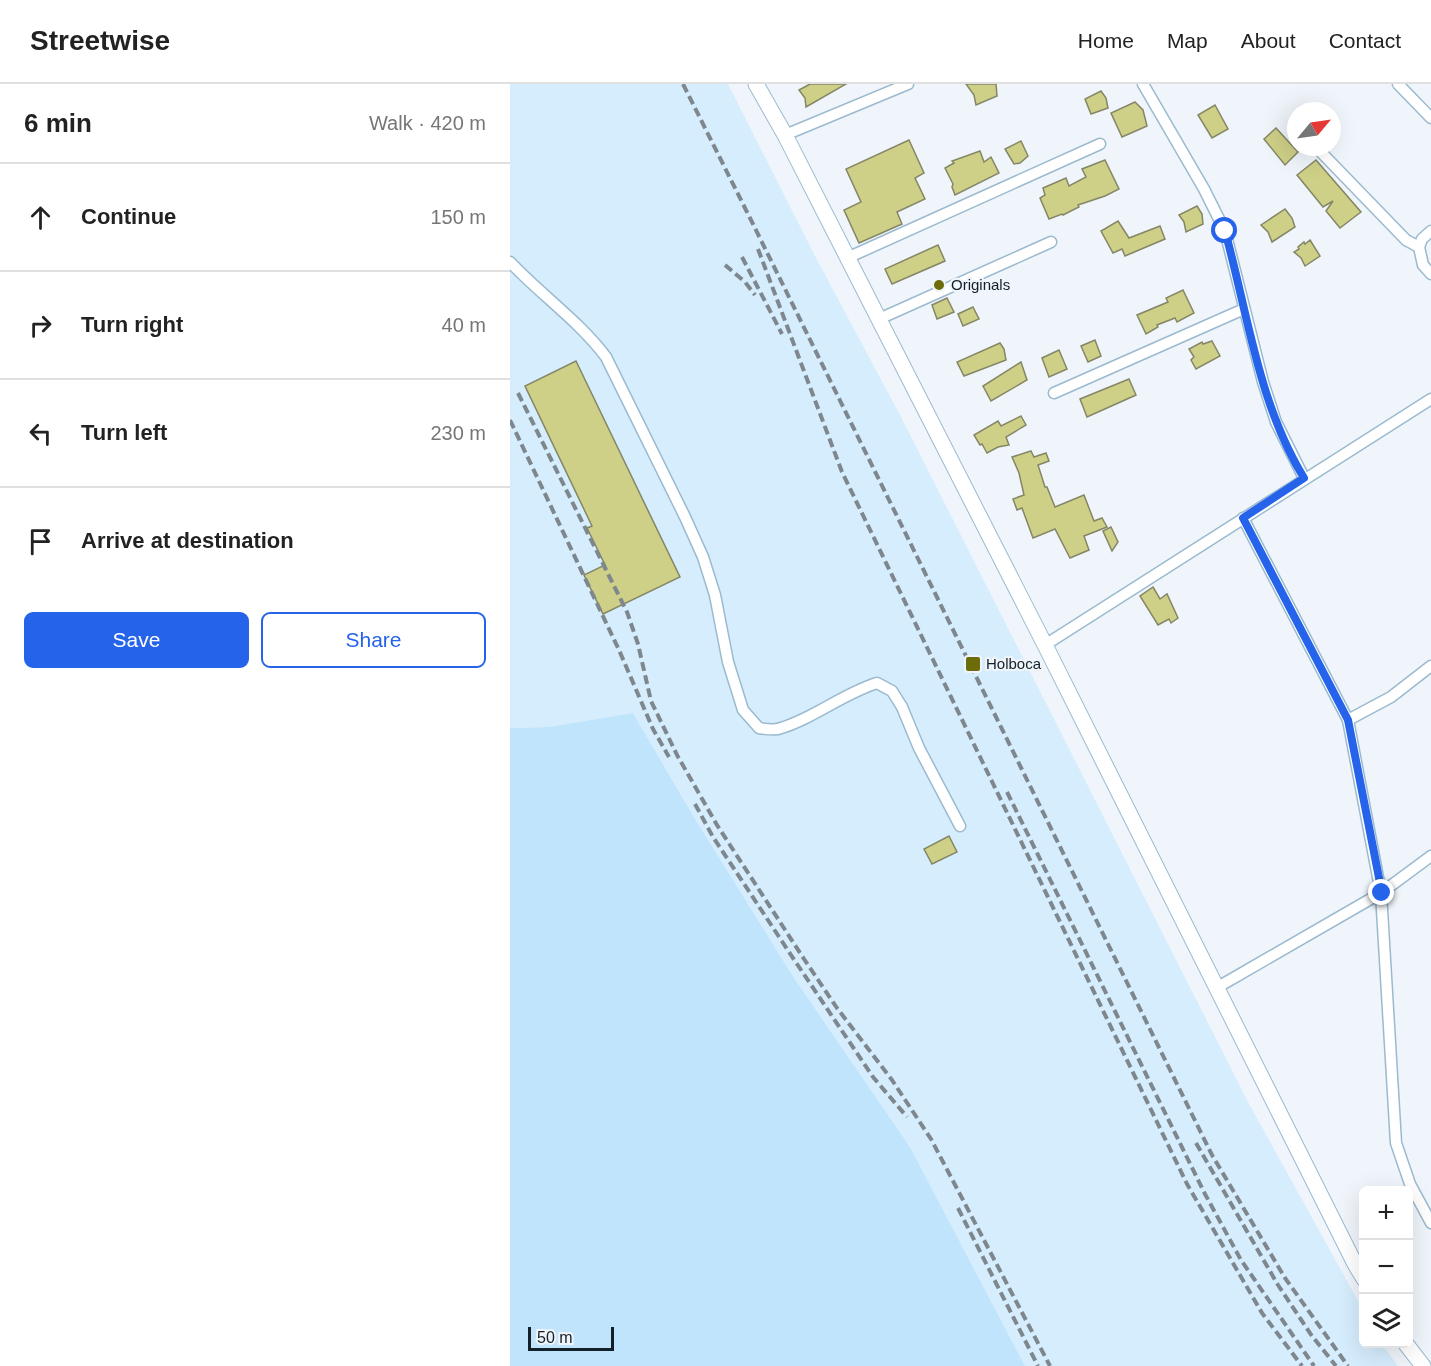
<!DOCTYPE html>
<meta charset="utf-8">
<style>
:root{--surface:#fff;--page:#f2f2f2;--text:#222;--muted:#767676;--line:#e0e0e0;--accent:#2563eb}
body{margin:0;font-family:Helvetica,sans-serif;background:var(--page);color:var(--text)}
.controls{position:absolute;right:18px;bottom:18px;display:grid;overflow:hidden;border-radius:9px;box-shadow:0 6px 24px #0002}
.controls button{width:54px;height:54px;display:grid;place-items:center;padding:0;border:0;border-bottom:2px solid var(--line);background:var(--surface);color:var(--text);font:30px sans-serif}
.compass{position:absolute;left:777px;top:18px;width:54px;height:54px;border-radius:50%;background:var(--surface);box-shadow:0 6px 24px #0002;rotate:61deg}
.scale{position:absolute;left:18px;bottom:15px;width:86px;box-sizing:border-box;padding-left:6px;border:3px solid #142028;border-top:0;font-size:16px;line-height:21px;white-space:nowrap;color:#142028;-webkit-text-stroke:4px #eff5fa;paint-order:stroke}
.stop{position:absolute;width:18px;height:18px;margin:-14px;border:4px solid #2563eb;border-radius:50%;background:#fff}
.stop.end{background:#2563eb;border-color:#fff;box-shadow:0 2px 6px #0008}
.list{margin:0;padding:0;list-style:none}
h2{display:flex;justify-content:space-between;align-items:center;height:78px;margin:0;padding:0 24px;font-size:26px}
h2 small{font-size:20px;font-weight:400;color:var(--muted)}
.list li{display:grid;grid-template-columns:39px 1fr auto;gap:18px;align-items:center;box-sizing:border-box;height:108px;padding:0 24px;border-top:2px solid var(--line)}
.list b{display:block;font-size:22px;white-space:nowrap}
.list em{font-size:20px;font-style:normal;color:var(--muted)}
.actions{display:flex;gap:12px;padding:18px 24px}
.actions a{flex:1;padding:14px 0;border:2px solid var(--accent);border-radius:9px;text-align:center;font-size:21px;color:var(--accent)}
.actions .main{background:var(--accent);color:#fff}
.icon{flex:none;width:33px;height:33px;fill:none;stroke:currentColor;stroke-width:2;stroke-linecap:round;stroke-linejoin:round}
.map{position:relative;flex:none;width:921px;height:1282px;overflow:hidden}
header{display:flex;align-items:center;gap:36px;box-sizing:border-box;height:84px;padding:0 30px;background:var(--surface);border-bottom:2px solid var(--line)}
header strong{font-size:28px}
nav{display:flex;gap:33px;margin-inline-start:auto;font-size:21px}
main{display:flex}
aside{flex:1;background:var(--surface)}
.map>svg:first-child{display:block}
.built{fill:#d6edfd}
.green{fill:#c0e4fc}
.building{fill:#ced087;stroke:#848666;stroke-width:1.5}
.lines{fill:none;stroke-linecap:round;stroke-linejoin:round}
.minor-casing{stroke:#9bbacf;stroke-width:13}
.secondary-casing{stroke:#9bbacf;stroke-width:17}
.minor{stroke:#fff;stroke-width:10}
.secondary{stroke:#fff;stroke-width:15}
.rail{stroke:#7e878e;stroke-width:4;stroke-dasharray:9 4.5;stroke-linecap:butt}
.route{stroke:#2563eb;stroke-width:8}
.poi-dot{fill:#6c6c0b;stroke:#eff5fa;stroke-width:2}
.labels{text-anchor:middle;stroke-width:4.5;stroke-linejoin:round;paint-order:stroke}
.poi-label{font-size:15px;fill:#142028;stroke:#eff5fa;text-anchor:start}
</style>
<header>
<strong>Streetwise</strong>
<nav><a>Home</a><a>Map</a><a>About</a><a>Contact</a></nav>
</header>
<main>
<aside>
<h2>6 min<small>Walk · 420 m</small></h2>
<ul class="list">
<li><svg class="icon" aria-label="ahead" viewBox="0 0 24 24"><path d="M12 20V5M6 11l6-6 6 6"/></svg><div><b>Continue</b></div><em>150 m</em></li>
<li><svg class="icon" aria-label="right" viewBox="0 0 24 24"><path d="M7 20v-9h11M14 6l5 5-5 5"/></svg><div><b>Turn right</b></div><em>40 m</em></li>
<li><svg class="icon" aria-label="left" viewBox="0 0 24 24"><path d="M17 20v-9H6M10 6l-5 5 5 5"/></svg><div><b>Turn left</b></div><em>230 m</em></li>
<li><svg class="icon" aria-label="arrive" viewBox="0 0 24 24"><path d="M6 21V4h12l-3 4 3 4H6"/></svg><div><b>Arrive at destination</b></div></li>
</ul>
<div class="actions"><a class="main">Save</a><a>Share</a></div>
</aside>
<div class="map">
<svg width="921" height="1282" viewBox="0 0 921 1282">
<rect width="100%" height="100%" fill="#eff5fa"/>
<polygon class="built" points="0,0 218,0 305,172 391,333 737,1016 853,1226 854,1260 872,1260 888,1282 515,1282 400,1063 284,894 182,730 123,629 38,643 0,644"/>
<polygon class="green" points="123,629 182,730 284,894 400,1063 515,1282 0,1282 0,644 38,643"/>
<g class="building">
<polygon points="300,0 336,0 296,23 295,14 289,6"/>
<polygon points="456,0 486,0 487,12 466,21 464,11"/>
<polygon points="591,7 596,14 598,24 581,30 575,15"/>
<polygon points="625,18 633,26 637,42 612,53 601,29"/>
<polygon points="705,21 718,45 702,54 688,31"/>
<polygon points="766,44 788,68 775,81 754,55"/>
<polygon points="399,56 414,89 405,94 415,115 387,128 392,140 349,159 334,126 351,118 336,85"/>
<polygon points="511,57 518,72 510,79 504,80 495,65"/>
<polygon points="470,67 474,78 481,73 489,89 445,111 442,103 443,100 435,84 444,79 442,77"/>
<polygon points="595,76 609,105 595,112 568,121 569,123 553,131 552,130 539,135 530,114 535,111 533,104 556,94 559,102 576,93 572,85"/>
<polygon points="806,76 851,128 830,144 816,127 823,117 813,123 787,91"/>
<polygon points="687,122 692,130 693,140 676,148 674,138 669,131"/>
<polygon points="775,125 782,134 785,143 762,158 758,148 751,141"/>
<polygon points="608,137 619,154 650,142 655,155 615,172 612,165 603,169 591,147"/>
<polygon points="800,156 810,172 795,182 791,174 784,168 789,165 788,163 794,158 795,160"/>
<polygon points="428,161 435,177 382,200 375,185"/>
<polygon points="673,206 684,229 667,238 665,234 647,241 648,243 636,250 627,231 658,218 656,214"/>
<polygon points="437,214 444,228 427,235 422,221"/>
<polygon points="463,223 469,235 453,242 448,230"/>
<polygon points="585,256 591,272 578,278 571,262"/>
<polygon points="702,257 710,272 686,285 681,276 684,273 679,265 692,258 693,260"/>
<polygon points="490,259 494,265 496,276 454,292 447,278"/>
<polygon points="549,266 557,285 539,293 532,274"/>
<polygon points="66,277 170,493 93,530 74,491 95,481 77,444 82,442 15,302"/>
<polygon points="511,278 517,296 481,317 473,302"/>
<polygon points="619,295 626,311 577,333 570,315"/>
<polygon points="511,332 516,341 496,353 499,361 488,363 477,369 472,360 470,361 464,351 488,337 491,342"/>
<polygon points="521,367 524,373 536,369 539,377 528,381 535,403 537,403 545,423 574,411 584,437 592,434 597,443 574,452 579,466 560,474 545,445 523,454 512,424 507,426 503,415 514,411 509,389 502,373"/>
<polygon points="601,443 608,458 602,467 593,447"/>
<polygon points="643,503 650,515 657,510 668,534 661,539 659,535 648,541 630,512"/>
<polygon points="439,752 447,768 422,780 414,765"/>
</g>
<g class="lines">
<g class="minor-casing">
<g id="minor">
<polyline points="633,0 694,105 715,147 753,298 766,338 794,394"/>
<polyline points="888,0 921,34"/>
<polyline points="275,51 398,0"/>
<polyline points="807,64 896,156 909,163 913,181 921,190"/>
<polyline points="909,163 912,155 921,147"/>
<polyline points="337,174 590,60"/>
<path d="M 0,178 C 31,211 69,237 96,273 L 175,433 L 193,473 L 205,511 L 218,578 L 233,626 L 249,644 C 255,645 262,646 268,645 C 303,635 332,610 367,599 L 382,607 L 392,623 L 409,664 L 450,742"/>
<polyline points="369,235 541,158"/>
<polyline points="544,309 734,225"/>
<polyline points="733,434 838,636 871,809 886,1059 900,1100 921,1139"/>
<polyline points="535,561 921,315"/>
<polyline points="838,636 881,613 921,582"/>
<polyline points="708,903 871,809 921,772"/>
</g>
</g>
<g class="secondary-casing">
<g id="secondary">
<polyline points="246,0 275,51 535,561 845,1180 854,1195"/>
<polyline points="896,1260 913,1282"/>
</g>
</g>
<use href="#minor" class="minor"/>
<use href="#secondary" class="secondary"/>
<g class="rail">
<polyline points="173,0 241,136 702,1071 775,1194 838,1282"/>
<polyline points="248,165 332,388 677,1100 752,1229 792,1282"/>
<polyline points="232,173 272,250"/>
<polyline points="215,181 235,198 245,211"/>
<polyline points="8,309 117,528 128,560 141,617 167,671 207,741 294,875 327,924 382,996 421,1055 540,1282"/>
<polyline points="0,336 109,566 143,645 159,673"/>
<polyline points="497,708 695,1110 731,1176 804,1282"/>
<polyline points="185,720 203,753 287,880 363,993 397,1033"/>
<polyline points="686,1059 768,1201 802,1252 826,1282"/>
<polyline points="448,1124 528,1282"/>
</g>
</g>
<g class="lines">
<path class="route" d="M 715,147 C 738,230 748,319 794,394 L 733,434 L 838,636 L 872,809"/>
</g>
<g class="poi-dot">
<circle cx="429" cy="201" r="6"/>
<rect x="455" y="572" width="16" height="16" rx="3"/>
</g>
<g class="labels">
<g class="poi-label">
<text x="441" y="206">Originals</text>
<text x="476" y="585">Holboca</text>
</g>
</g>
</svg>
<div class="controls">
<button>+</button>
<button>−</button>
<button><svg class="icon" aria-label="layers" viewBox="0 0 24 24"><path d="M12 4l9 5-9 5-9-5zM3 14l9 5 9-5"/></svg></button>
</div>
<svg class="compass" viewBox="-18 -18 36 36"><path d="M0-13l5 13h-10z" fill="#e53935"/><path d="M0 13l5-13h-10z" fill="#767676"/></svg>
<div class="scale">50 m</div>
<div class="stop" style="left:715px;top:147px"></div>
<div class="stop end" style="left:872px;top:809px"></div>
</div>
</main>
